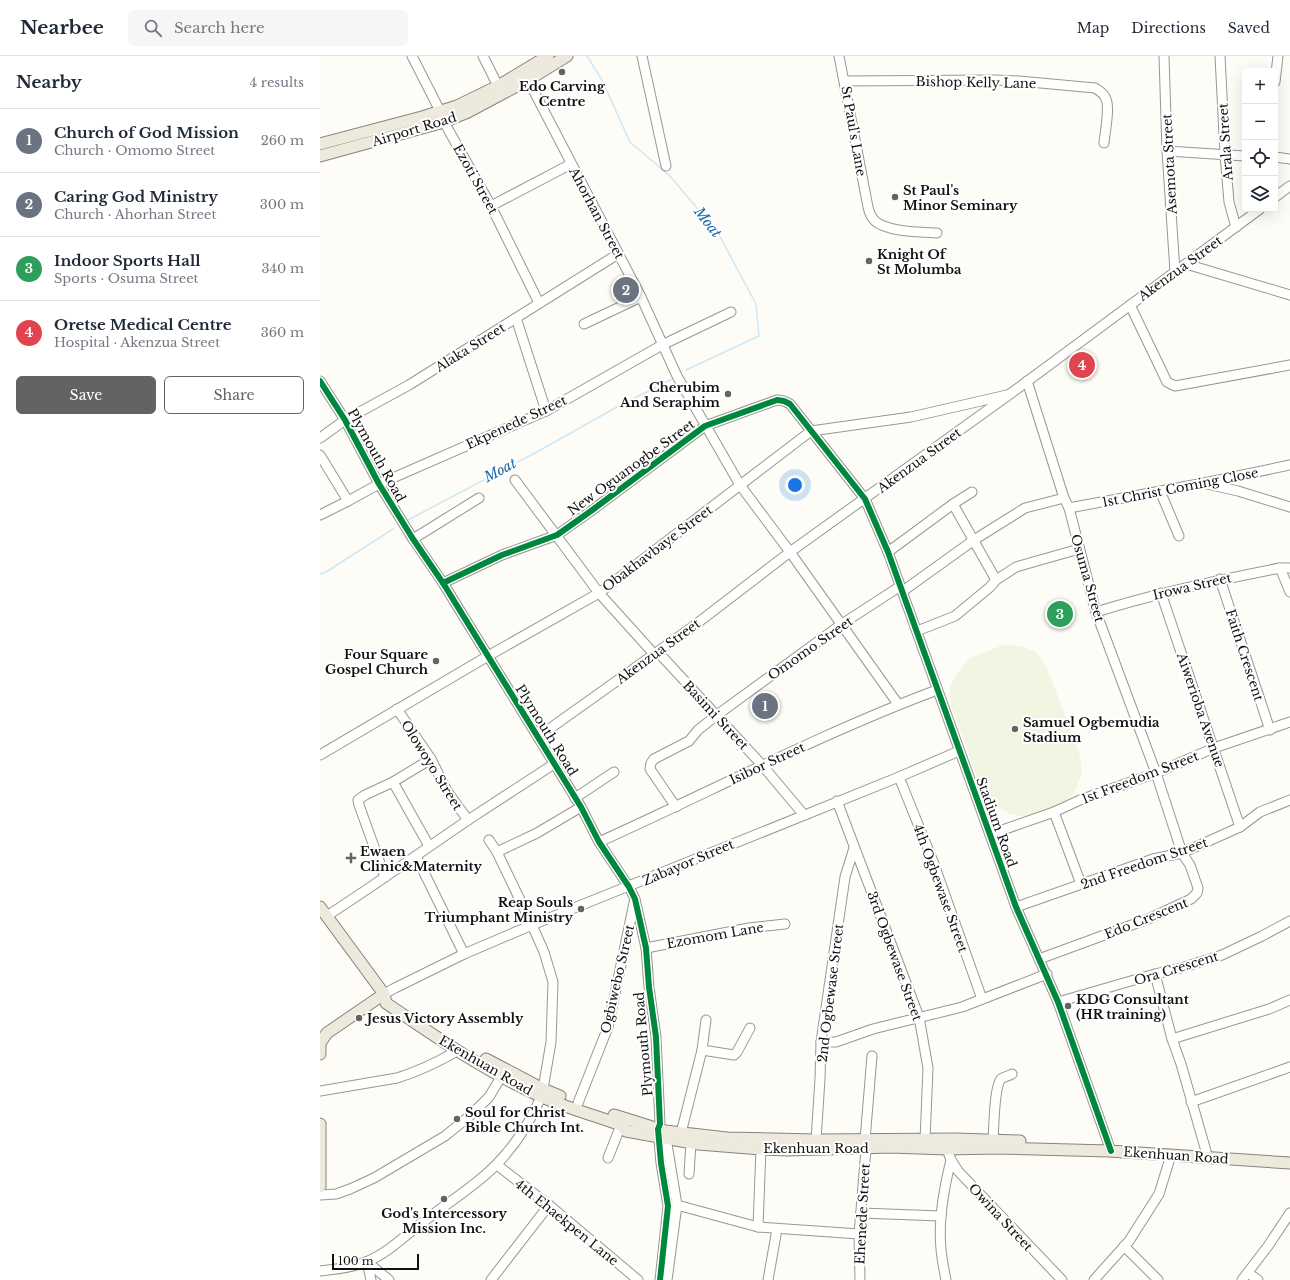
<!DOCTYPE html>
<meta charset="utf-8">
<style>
:root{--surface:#fff;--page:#f6f6f7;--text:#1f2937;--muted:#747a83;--line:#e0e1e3;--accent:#646362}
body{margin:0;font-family:"Libre Baskerville",serif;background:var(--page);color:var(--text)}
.controls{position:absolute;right:12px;top:12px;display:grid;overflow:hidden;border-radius:6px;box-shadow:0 4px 16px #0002}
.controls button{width:36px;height:36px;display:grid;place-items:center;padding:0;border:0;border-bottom:1px solid var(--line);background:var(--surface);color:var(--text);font:20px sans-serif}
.scale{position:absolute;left:12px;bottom:10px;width:87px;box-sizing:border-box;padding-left:4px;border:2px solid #111;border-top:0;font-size:11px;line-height:14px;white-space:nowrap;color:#111;-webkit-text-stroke:3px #fff;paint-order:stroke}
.you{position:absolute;left:475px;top:429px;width:14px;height:14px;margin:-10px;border:3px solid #fff;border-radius:50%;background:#1a73e8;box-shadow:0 0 0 6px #1a73e833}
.badge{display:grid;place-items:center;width:26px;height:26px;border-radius:50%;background:var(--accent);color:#fff;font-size:13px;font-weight:700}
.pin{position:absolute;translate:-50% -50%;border:2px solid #fff;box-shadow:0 1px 4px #0006}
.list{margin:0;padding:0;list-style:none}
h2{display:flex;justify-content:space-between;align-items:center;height:52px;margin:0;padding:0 16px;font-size:17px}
h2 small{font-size:13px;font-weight:400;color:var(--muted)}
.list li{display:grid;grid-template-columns:26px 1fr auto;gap:12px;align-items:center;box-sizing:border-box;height:64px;padding:0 16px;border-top:1px solid var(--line)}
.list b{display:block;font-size:15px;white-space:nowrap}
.list p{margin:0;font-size:13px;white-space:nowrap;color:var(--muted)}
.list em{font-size:13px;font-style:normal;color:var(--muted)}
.actions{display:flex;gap:8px;padding:12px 16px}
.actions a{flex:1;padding:9px 0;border:1px solid var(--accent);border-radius:6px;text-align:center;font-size:14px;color:var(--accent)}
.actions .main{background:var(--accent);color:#fff}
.icon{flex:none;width:22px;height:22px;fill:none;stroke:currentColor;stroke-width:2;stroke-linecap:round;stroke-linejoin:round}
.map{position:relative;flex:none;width:970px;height:1224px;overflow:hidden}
header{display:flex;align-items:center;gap:24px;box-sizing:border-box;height:56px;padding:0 20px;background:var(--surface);border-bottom:1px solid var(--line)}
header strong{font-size:19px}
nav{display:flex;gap:22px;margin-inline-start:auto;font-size:14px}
.search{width:280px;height:36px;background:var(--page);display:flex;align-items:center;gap:10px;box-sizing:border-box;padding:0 14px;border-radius:6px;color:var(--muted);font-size:15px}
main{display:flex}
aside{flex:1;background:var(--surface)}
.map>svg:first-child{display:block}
.pitch{fill:#f0f6e1}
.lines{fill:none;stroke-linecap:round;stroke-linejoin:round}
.stream{stroke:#cde8f7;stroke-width:1.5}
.minor-casing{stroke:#979795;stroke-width:11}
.major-casing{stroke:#858482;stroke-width:13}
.minor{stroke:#fffffe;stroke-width:9}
.major{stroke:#ede9dc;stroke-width:11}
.cycleway-casing{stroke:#fff;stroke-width:8}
.cycleway{stroke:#00873e;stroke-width:6}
.poi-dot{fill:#646362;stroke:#fff;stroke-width:1.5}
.labels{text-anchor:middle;stroke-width:4;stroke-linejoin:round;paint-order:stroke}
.street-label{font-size:13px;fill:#111;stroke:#fff}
.poi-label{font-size:13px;font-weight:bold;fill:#111;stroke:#fff;text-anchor:start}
.water-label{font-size:14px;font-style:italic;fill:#1768a6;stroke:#fff}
</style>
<header>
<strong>Nearbee</strong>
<div class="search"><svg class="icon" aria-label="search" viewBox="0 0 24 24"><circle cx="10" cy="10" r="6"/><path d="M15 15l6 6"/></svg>Search here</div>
<nav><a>Map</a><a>Directions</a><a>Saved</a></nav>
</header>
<main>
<aside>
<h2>Nearby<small>4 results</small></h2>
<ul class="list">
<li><span class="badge" style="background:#6b7280">1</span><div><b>Church of God Mission</b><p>Church · Omomo Street</p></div><em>260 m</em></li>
<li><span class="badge" style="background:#6b7280">2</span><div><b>Caring God Ministry</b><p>Church · Ahorhan Street</p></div><em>300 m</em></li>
<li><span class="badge" style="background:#2e9e5b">3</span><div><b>Indoor Sports Hall</b><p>Sports · Osuma Street</p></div><em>340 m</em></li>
<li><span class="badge" style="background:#e0444e">4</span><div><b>Oretse Medical Centre</b><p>Hospital · Akenzua Street</p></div><em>360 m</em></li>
</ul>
<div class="actions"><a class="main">Save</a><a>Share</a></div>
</aside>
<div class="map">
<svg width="970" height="1224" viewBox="0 0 970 1224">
<rect width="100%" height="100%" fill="#fdfcf7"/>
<polygon class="pitch" points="683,589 702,590 717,597 727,612 759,696 762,716 755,736 742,749 710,761 690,758 675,749 662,735 631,649 630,631 638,616 650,602"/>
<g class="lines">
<g class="stream">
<polyline points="267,0 282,24 310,86 350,120 398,177 436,248 439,280 366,314"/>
<polyline points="88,464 215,397 304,347 333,333 354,322"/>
<polyline points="0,518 6,516 73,473"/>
</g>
<g class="minor-casing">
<g id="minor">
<polyline points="92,0 120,55 124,66 171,150 219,247"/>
<polyline points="163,0 178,30"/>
<polyline points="322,0 346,110"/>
<path d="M 519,0 L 548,151 C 549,156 551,161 555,165 C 567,176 601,176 617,177"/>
<polyline points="844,0 847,95 855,216"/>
<polyline points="900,0 905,99 909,146 916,171"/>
<polyline points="208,24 321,241 357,320 420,429 470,496 578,648"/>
<path d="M 525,25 L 675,24 L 699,25 L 775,32 C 779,35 784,37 786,43 C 790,52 785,76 784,87"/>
<polyline points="955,26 958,0"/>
<polyline points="847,95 925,100"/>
<polyline points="955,101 970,103"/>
<polyline points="955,141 970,130"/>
<polyline points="171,150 251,108"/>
<polyline points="866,208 970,239"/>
<polyline points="810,249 847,326 855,330 970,309"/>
<polyline points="196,262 226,355"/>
<polyline points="264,268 321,241"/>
<polyline points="0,325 25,364 59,428 93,483 123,527 261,751 279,786 309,831 315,843 326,892 329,931 336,981 340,1068 338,1073 341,1107 348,1150 340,1224"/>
<polyline points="707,325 744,442 749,452 776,556 836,717 862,797 870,809 878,832 877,837 871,843 828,863 719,903"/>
<polyline points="0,382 25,364 89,329 298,198"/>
<polyline points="0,399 28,445"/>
<polyline points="195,424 279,537 334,598"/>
<polyline points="887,428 918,435 970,451"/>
<polyline points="840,435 859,480"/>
<polyline points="633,448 676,524"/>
<polyline points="749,452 884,427 970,409"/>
<polyline points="0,459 28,445 59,428 226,355 342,289 411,256"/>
<polyline points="93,483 159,442"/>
<polyline points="568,496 633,448 652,436"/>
<polyline points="960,512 970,536"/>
<polyline points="900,523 950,674"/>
<polyline points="123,527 182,499 237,479 271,455 385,370 457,344 464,345 470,348 545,443 568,496 696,851 738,946 791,1095"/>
<polyline points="583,535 654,484 705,452 744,442"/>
<polyline points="841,537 920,771"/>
<path d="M 776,556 C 836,537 898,524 960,512 L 970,512"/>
<polyline points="597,575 635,560 670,531 676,524 696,511 759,493"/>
<polyline points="338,596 442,709 484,759"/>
<polyline points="77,653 111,703 127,735 148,764"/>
<polyline points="218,681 371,572 470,496 690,338 940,153"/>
<polyline points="0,699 168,600 279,537 491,375 591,361 687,339"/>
<polyline points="579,721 614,808 662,943"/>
<polyline points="73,726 109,790"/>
<polyline points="255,742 294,716"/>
<polyline points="517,745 599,961 608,1012 605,1084"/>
<polyline points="356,751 330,713 331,707 334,703 369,685 378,674 397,659 522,568 579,531"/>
<polyline points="734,756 761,828"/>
<polyline points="671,778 734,756 760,744 836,717 894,692 970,666"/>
<polyline points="169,784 177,796 212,869 224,896 233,926 231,986 223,1033"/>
<path d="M 279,786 C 392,735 502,677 617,634"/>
<polyline points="177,796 217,777 261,751"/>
<polyline points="96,800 144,898"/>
<polyline points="65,821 39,749 38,744 45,739 73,726 111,703"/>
<polyline points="696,851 833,803 862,797 920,771 940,756 970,744"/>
<polyline points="7,860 49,832 148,764 234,708"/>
<polyline points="326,892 429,872 465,868"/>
<polyline points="835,918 852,983 861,1008 886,1095"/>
<polyline points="64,938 75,932 144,898 212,869 579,721 639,695"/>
<polyline points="738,946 835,918 861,912 902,899 942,880 970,865"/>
<polyline points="852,983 949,953 970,944"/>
<polyline points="501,986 516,986 553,973 642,951 727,918"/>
<polyline points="382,994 414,999 417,996 430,972"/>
<path d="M 0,1035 L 77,1022 C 100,1015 116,1007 137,995"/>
<polyline points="871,1046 970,1011"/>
<polyline points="258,1047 288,971 314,847"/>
<polyline points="345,1076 357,1149 347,1224"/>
<polyline points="361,1077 382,994 386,964"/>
<polyline points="496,1084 500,1023 501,986 525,821 534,792"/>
<polyline points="545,1084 552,1000"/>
<path d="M 673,1084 C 674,1072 674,1031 681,1023 C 683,1021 689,1020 692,1018"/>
<polyline points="627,1093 631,1104 638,1115 742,1224"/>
<polyline points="288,1102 301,1069"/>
<polyline points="177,1109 229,1149 318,1224"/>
<polyline points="369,1118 371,1087"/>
<polyline points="0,1139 16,1138 30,1133 54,1122 125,1080 152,1058 169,1041 181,1021"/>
<polyline points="357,1149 438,1171 539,1178"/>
<polyline points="541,1157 621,1160"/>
<polyline points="438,1171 441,1093"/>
<polyline points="804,1190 838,1224"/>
<polyline points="47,1206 69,1224"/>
<polyline points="47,1206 51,1224"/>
<path d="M 0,1215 C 15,1213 33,1212 48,1205 C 70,1196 87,1177 107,1163 C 124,1150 142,1138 158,1125 C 186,1103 207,1073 221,1041"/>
<polyline points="928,1217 938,1224"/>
<polyline points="171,1224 229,1149"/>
<polyline points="448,1224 457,1173"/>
<polyline points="540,1224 539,1178 546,1093"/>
<path d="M 626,1224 C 624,1214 622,1204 621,1193 C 618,1164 624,1132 631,1104"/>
<polyline points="774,1224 809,1185 839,1138 851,1099"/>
<polyline points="922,1224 948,1190 970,1157"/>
</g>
</g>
<g class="major-casing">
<g id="major">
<polyline points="0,88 102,61 137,50 178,30 228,0"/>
<polyline points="0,100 124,66 148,56 208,24 247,0"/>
<path d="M 0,851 L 64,938 L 66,947 C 116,981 165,1015 220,1040 C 246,1052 274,1059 301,1069 L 306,1075 L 378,1088 L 441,1093 L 467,1094 L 571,1091 L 627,1093 L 675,1092 L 789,1095 L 970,1107"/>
<polyline points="0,998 0,987 7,977 64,938"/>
<polyline points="166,1003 223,1033 240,1040"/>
<polyline points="294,1059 345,1075 407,1082 496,1084 636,1083 700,1085"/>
<polyline points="0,1068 0,1131"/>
</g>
</g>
<use href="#minor" class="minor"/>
<use href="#major" class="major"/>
<g class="cycleway-casing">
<g id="cycleway">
<polyline points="0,325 25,364 59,428 93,483 123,527 261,751 279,786 309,831 315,843 326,892 329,931 336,981 340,1068 338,1073 341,1107 348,1150 340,1224"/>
<polyline points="123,527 182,499 237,479 271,455 385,370 457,344 464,345 470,348 545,443 568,496 696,851 738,946 791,1095"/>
</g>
</g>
<use href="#cycleway" class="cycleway"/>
</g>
<g class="poi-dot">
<circle cx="242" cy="16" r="4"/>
<circle cx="575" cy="141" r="4"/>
<circle cx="549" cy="205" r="4"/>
<circle cx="408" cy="338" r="4"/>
<circle cx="116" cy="605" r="4"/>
<circle cx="695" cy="673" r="4"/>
<path d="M29 796h4v4h4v4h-4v4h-4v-4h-4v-4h4z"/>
<circle cx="261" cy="853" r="4"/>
<circle cx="748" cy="950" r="4"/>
<circle cx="39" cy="962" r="4"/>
<circle cx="137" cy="1063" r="4"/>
<circle cx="124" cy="1143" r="4"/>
</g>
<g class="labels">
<g class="street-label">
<text transform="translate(656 26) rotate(1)" y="5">Bishop Kelly Lane</text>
<text transform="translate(94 73) rotate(-17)" y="5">Airport Road</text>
<text transform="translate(534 75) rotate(80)" y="5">St Paul's Lane</text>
<text transform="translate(905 86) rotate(-94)" y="5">Arala Street</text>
<text transform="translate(849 108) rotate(-93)" y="5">Asemota Street</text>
<text transform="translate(156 123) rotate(61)" y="5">Ezoti Street</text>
<text transform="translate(277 157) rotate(62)" y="5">Ahorhan Street</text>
<text transform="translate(860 212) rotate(-36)" y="5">Akenzua Street</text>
<text transform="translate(150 291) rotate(-32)" y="5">Alaka Street</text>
<text transform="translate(196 366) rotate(-25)" y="5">Ekpenede Street</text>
<text transform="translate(57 399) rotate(61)" y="5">Plymouth Road</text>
<text transform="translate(599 404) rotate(-36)" y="5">Akenzua Street</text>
<text transform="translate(311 411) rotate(-36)" y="5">New Oguanogbe Street</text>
<text transform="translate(860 431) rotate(-11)" y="5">1st Christ Coming Close</text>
<text transform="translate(337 492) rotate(-37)" y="5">Obakhavbaye Street</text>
<text transform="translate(768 522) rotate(74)" y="5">Osuma Street</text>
<text transform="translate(872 530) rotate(-13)" y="5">Irowa Street</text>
<text transform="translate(490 592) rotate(-35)" y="5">Omomo Street</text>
<text transform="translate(338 595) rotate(-36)" y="5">Akenzua Street</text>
<text transform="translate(925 599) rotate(72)" y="5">Faith Crescent</text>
<text transform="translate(881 654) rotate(71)" y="5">Aiwerioba Avenue</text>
<text transform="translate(396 659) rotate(47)" y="5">Basimi Street</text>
<text transform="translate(227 674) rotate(58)" y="5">Plymouth Road</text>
<text transform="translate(447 707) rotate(-25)" y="5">Isibor Street</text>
<text transform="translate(112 709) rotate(58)" y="5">Olowoyo Street</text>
<text transform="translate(820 721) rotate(-21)" y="5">1st Freedom Street</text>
<text transform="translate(677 766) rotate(70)" y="5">Stadium Road</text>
<text transform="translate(368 806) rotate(-23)" y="5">Zabayor Street</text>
<text transform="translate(824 807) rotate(-19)" y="5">2nd Freedom Street</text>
<text transform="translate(621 832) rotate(70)" y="5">4th Ogbewase Street</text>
<text transform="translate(826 862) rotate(-22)" y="5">Edo Crescent</text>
<text transform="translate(395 879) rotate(-10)" y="5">Ezomom Lane</text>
<text transform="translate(575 900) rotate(70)" y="5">3rd Ogbewase Street</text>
<text transform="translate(856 912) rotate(-17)" y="5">Ora Crescent</text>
<text transform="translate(297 923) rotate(-77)" y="5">Ogbiwebo Street</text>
<text transform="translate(510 937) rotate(-83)" y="5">2nd Ogbewase Street</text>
<text transform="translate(323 988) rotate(-95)" y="5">Plymouth Road</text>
<text transform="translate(166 1009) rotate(30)" y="5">Ekenhuan Road</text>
<text x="496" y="1097">Ekenhuan Road</text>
<text transform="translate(856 1099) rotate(4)" y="5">Ekenhuan Road</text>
<text transform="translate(542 1158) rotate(-87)" y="5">Ehenede Street</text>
<text transform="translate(681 1161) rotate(47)" y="5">Owina Street</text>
<text transform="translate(247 1166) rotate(39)" y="5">4th Ehaekpen Lane</text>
</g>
<g class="poi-label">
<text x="242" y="35" text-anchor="middle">Edo Carving<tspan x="242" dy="15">Centre</tspan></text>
<text x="583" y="139">St Paul's<tspan x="583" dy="15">Minor Seminary</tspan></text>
<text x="557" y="203">Knight Of<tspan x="557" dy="15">St Molumba</tspan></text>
<text x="400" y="336" text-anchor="end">Cherubim<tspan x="400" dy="15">And Seraphim</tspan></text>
<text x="108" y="603" text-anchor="end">Four Square<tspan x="108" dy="15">Gospel Church</tspan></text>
<text x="703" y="671">Samuel Ogbemudia<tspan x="703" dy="15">Stadium</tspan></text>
<text x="40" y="800">Ewaen<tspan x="40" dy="15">Clinic&amp;Maternity</tspan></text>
<text x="253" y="851" text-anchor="end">Reap Souls<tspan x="253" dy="15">Triumphant Ministry</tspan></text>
<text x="756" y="948">KDG Consultant<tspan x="756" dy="15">(HR training)</tspan></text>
<text x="47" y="967">Jesus Victory Assembly</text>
<text x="145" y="1061">Soul for Christ<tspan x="145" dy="15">Bible Church Int.</tspan></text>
<text x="124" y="1162" text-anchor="middle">God's Intercessory<tspan x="124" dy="15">Mission Inc.</tspan></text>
</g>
<g class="water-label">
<text transform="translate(388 166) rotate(52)" y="5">Moat</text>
<text transform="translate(180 414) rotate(-28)" y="5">Moat</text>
</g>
</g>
</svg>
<div class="controls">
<button>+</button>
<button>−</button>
<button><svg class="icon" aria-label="locate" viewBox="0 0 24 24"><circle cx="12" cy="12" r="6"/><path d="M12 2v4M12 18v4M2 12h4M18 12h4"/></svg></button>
<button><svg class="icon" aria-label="layers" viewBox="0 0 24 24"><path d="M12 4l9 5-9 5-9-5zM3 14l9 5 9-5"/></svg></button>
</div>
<div class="scale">100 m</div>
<div class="you"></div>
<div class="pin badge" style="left:445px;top:650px;background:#6b7280">1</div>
<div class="pin badge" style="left:306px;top:234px;background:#6b7280">2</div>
<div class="pin badge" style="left:740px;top:558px;background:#2e9e5b">3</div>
<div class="pin badge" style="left:762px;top:309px;background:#e0444e">4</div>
</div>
</main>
